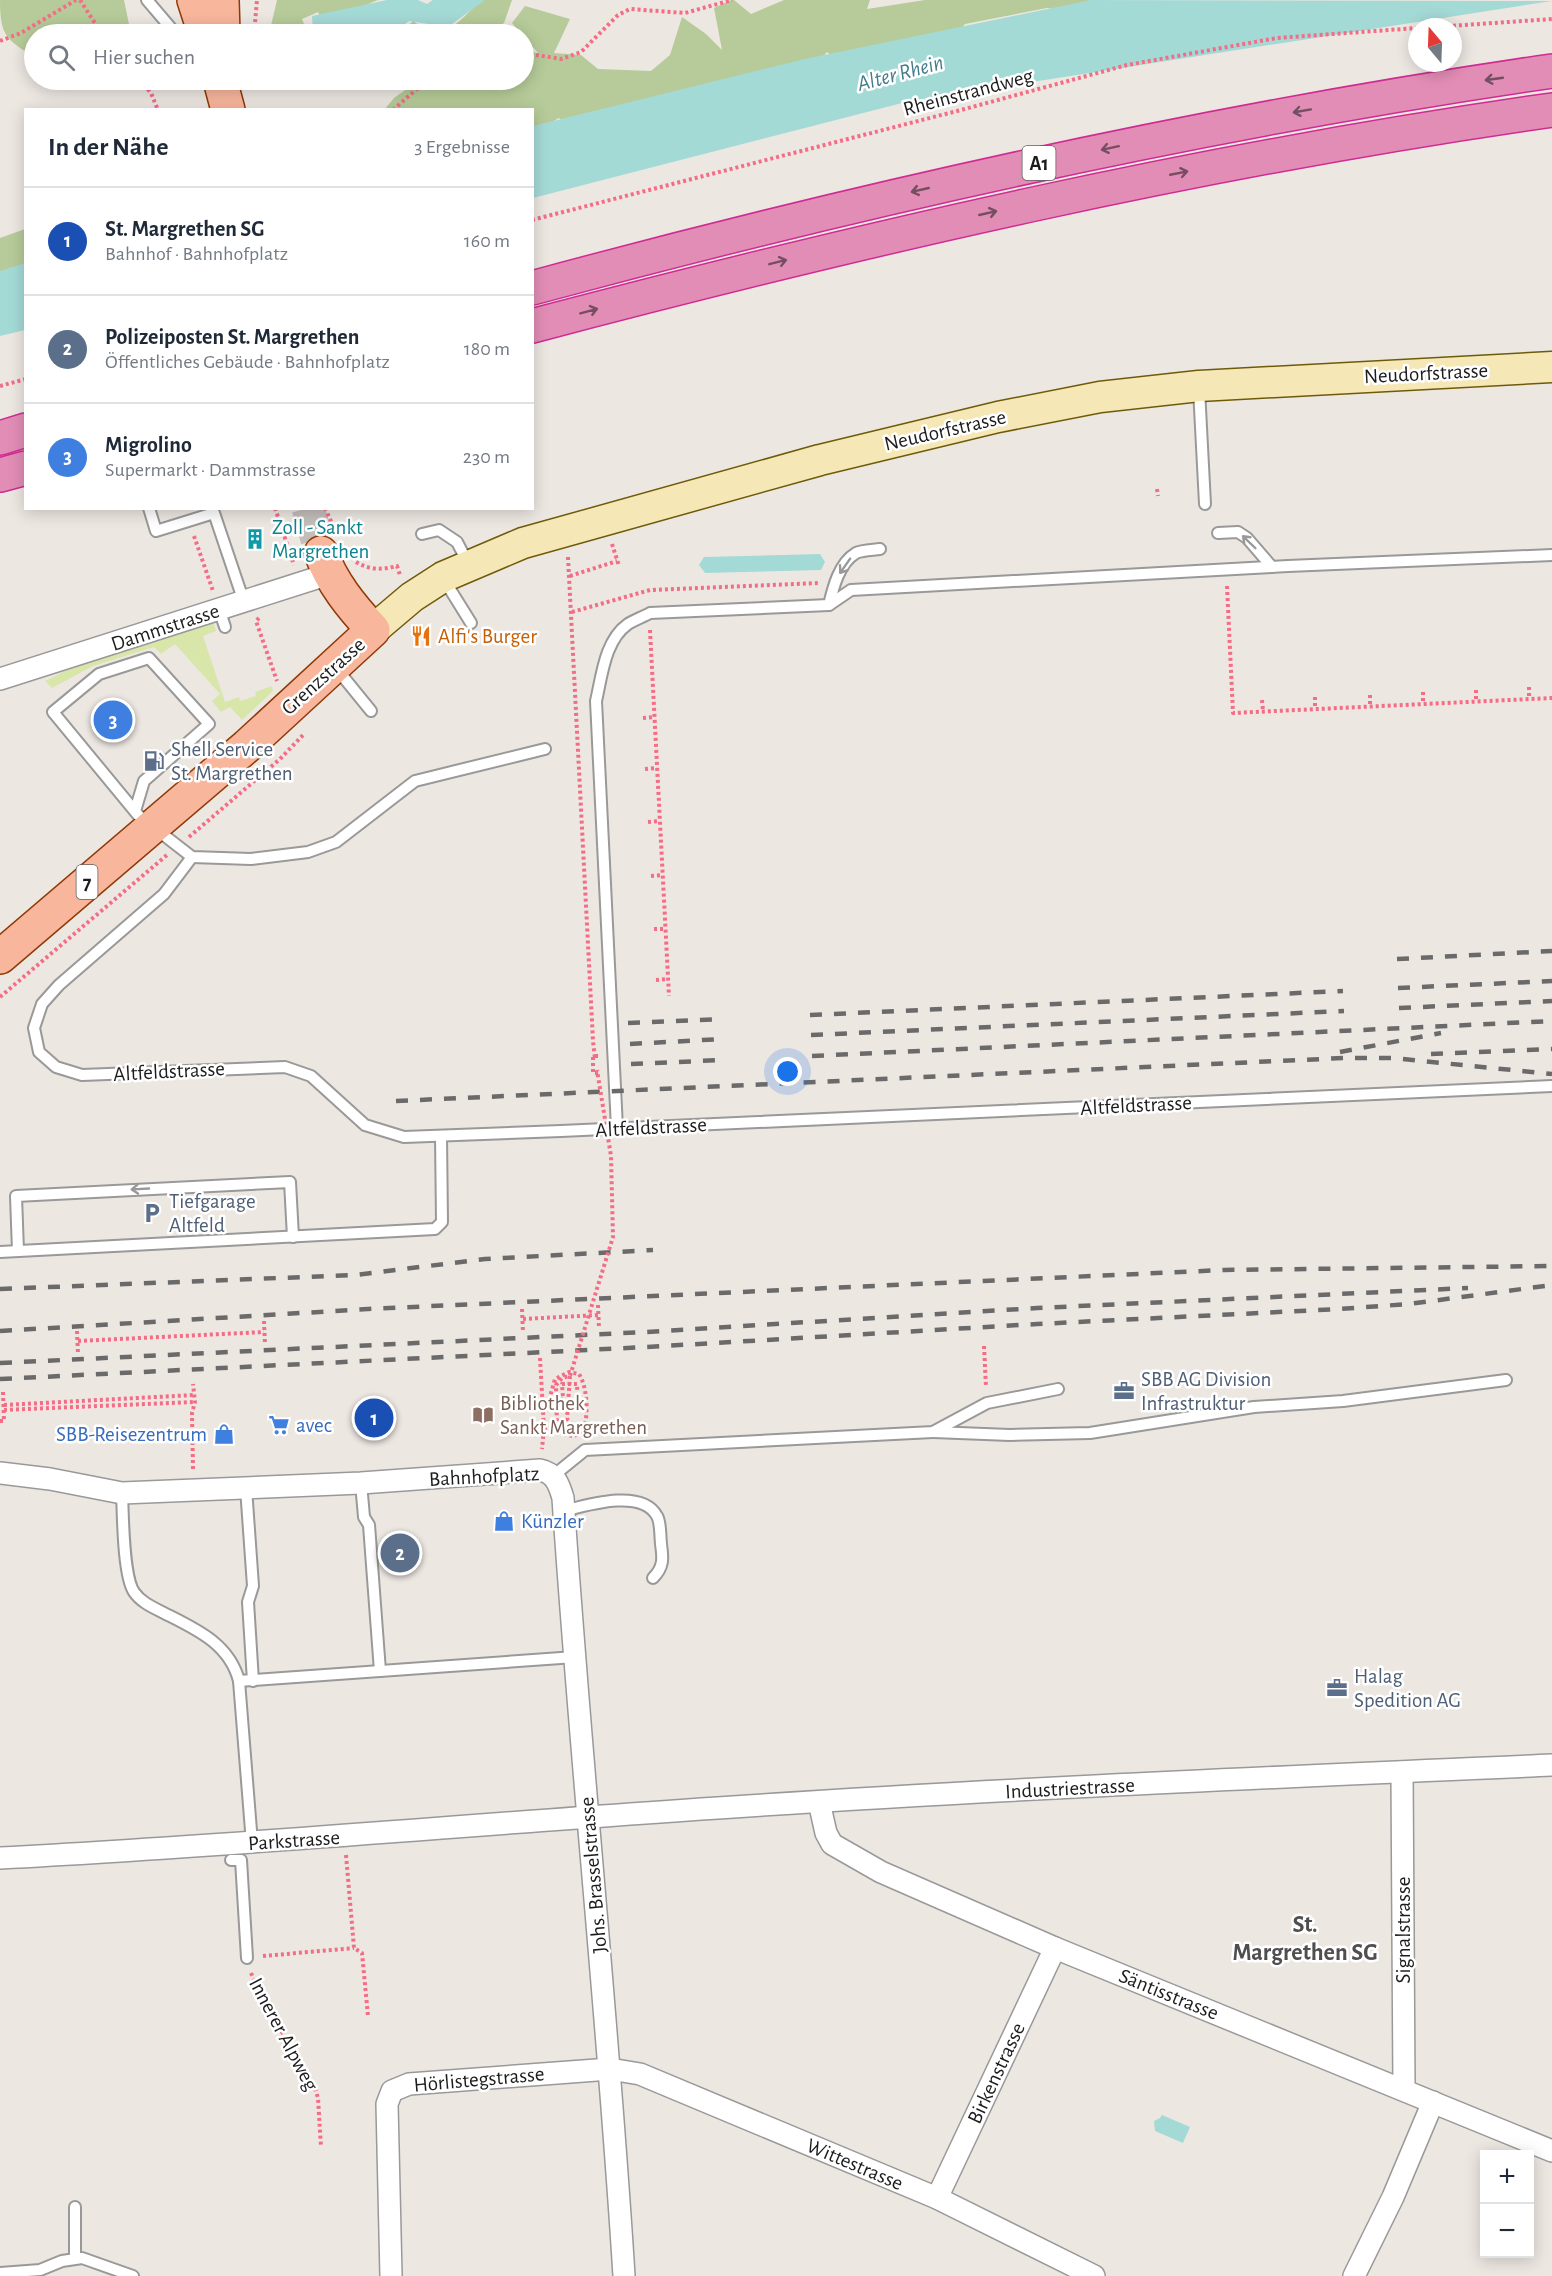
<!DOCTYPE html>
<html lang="de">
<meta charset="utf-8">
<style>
:root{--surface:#fff;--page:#f2f2f3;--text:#1f2937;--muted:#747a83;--line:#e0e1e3;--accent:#1a73e8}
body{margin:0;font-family:"Alegreya Sans",sans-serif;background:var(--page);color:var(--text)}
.controls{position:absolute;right:18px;bottom:18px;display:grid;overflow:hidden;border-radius:0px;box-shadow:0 3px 15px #0003}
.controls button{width:54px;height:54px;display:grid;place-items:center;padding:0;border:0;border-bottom:2px solid var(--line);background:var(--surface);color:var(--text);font:30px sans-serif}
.compass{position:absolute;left:1408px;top:18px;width:54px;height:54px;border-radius:50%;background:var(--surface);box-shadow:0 3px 15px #0003;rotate:341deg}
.you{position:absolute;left:788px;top:1072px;width:21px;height:21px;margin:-15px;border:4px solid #fff;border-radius:50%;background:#1a73e8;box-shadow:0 0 0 9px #1a73e833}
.badge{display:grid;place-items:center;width:39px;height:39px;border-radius:50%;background:var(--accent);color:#fff;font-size:20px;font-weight:700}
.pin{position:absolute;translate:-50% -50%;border:3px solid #fff;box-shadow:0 2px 6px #0006}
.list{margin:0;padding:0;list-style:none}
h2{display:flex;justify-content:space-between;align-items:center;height:78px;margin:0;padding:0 24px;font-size:26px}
h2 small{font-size:20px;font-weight:400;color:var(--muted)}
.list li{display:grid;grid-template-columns:39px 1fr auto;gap:18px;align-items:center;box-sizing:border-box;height:108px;padding:0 24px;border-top:2px solid var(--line)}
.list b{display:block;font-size:22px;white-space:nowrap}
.list p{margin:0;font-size:20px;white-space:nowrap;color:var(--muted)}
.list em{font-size:20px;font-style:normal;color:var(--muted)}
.icon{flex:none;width:33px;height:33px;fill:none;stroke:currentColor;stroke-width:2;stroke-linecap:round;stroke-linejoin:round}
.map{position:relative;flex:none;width:1552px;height:2276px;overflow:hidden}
.search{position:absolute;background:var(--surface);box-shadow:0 3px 15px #0003;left:24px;top:24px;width:510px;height:66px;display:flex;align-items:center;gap:15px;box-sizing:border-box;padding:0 21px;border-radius:33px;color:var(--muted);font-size:22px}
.panel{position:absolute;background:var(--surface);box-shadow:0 3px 15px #0003;left:24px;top:108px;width:510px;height:402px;border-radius:0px}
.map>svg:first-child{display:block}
.grass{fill:#d9e6aa}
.forest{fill:#b6cb99}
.water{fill:#a4dad6}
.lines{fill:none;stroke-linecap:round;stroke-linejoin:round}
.primary-tunnel{stroke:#c3beba;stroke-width:33;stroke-dasharray:33 16;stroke-linecap:butt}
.service-casing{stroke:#999;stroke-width:14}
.minor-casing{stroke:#999;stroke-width:24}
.secondary-casing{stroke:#6e5b09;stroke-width:33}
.primary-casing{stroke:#8f3a06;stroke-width:36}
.motorway-casing{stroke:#d02b93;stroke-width:36}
.path{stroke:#f46d86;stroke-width:4;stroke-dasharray:3 3;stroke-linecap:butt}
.service{stroke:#fff;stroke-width:10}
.minor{stroke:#fff;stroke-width:21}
.secondary{stroke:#f6e7b7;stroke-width:30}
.primary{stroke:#f8b69d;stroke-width:33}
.motorway{stroke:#e28db5;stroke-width:33}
.rail{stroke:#6a6a6a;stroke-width:4.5;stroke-dasharray:12 12;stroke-linecap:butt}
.path-bridge{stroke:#f46d86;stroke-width:4;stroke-dasharray:3 3;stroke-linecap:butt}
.oneway{stroke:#754f61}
.oneway2{stroke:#999}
.labels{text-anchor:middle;stroke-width:5;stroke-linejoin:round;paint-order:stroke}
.shield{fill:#fff;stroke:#606060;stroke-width:1.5}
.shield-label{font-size:20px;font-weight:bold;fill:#1c1c1c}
.street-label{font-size:21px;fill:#1c1c1c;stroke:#fff}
.culture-label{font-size:21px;fill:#0d838f;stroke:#fff;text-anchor:start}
.food-label{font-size:21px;fill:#c56008;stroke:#fff;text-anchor:start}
.service-label{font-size:21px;fill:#4e5e75;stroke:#fff;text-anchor:start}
.education-label{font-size:21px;fill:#785e54;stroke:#fff;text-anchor:start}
.shop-label{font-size:21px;fill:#366cbe;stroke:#fff;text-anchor:start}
.water-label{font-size:22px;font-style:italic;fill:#417b8a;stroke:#fff}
.quarter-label{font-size:24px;font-weight:bold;fill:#4f4f4f;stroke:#fff}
</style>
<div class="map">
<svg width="1552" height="2276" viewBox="0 0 1552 2276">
<rect width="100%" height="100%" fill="#ede7e2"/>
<polygon class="grass" points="213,622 216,631 203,636 225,702 239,697 240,701 256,696 255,692 272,686 273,691 242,720 230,707 221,712 212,701 220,694 175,644 161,654 154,647 93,666 52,688 45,681 89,659 174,632"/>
<g class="forest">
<path d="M 0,0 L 124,0 L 131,34 L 34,34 L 34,57 C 6,39 0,36 0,0 Z"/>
<polygon points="277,0 378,0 351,11 328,32 318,12 302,19 308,34 269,34"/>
<path d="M 482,0 L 512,0 L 504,23 L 486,34 L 400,34 L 413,21 C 418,24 424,29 430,30 C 452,37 467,11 482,0 Z"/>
<polygon points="731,0 734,0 751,14 784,0 870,0 867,9 925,0 1107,0 1084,12 1047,8 965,24 947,45 856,75 827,52 808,74 589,139 559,118 536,131 533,136 532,110 384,110 394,98 419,80 524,80 524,48 539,54 512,23 525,6 570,19 554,53 581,55 598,69 651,71 670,55 682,17 706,34 722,50 714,8"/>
<polygon points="25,229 25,279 0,282 0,238"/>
</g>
<g class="water">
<polygon points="387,0 418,0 427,4 433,0 485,0 452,24 429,24 409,21 391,34 309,34 313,31 312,16"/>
<polygon points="1091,0 1552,1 910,101 533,198 533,126 805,59"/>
<polygon points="25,263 25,330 0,336 0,271"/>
<polygon points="820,554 825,562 821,570 705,573 699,565 704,557"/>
<polygon points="1162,2115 1190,2127 1183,2143 1155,2131 1154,2121 1160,2118"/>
</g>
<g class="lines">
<polyline class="primary-tunnel" points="308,508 321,553"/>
<g class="service-casing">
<g id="service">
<polyline points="147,0 176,34"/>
<polyline points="1199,389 1205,504"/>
<polyline points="149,508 156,531 214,513 244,602"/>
<polyline points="1218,533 1238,532 1247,538 1272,567"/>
<polyline points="422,534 439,530 457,542 469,565"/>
<polyline points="443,578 471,623"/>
<path d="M 829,605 C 833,588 839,563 856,553 C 862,550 873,550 880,549"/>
<polyline points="219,609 225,627"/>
<polyline points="336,668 371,711"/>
<polyline points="135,811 144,781 209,724 149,658 99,674 53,712 138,815 192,857 251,859 308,852 336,842 415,781 545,749"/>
<polyline points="192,857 164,894 59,985 42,1004 34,1028 39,1052 56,1067 82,1075 285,1067 311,1076 365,1125 404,1137 561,1131 1552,1086"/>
<path d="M 617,1128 L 596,701 C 602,675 605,640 628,624 C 634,620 643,617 650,613 L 829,605 L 851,590 L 1288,566 L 1552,555"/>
<polyline points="18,1251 16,1196 290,1182 293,1237"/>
<polyline points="0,1252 435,1229 442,1222 441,1136"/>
<polyline points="933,1432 1010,1435 1090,1433 1254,1407 1343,1401 1506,1380"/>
<polyline points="553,1476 585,1450 933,1432 987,1403 1058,1389"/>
<polyline points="361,1483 364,1517 369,1525 380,1671"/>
<polyline points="246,1488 253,1586 248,1602 253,1681"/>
<path d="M 122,1493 C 123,1514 123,1576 134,1592 C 140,1601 150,1606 160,1611 C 193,1628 229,1642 239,1681 L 252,1843"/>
<path d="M 564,1511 C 587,1505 642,1488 657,1516 C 661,1523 660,1535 661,1544 C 663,1558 664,1567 653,1578"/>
<polyline points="239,1681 575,1657"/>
<polyline points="231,1860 241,1860 247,1958"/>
<polyline points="75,2207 75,2258"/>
<polyline points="0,2273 40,2270 62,2261 82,2258 133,2276"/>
</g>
</g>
<g class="minor-casing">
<g id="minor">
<polyline points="0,679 329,574"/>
<path d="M 0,1473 L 50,1479 L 122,1493 L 361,1483 L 540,1470 C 555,1473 559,1484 563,1498 C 580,1757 608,2016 624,2276"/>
<polyline points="1402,1772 1404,2089"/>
<polyline points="819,1802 826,1833 832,1844 881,1872 1055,1948 1552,2151"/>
<path d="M 0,1858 C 250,1845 499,1822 748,1806 C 1016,1788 1284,1777 1552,1765"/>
<polyline points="937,2198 1055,1948"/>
<polyline points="391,2276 387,2104 392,2091 409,2084 610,2069 640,2074 937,2198 1094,2276"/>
<polyline points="1354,2276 1393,2197 1433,2102"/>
</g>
</g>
<g class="secondary-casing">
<polyline id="secondary" points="373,630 412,597 443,577 523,543 820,460 998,417 1100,397 1199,386 1552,367"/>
</g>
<g class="primary-casing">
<g id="primary">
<polyline points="194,0 205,34"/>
<polyline points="222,0 223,34"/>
<polyline points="220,80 228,110"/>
<path d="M 0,957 L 247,746 L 373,630 C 351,606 332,583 321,553"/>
</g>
</g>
<g class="motorway-casing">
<g id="motorway">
<path d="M 532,288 C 868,197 1207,121 1552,71"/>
<path d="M 532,326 C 869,237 1207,159 1552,110"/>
<polyline points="0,438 26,430"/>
<polyline points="0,475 26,468"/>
</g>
</g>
<g class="path">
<polyline points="80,0 102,34"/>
<polyline points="1435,27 1552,19"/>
<polyline points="254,34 257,0"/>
<polyline points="0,41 21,33 76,0"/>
<polyline points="524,53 561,59 581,52 618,15 630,9 685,13 732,0"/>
<polyline points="140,80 151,93 158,110"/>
<polyline points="393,110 427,80"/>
<polyline points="532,220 961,110 1127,65 1277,38 1417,28"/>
<polyline points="0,386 26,379"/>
<polyline points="1157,489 1158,496"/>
<polyline points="275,508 294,565"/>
<polyline points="325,508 334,528"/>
<polyline points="194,536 213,591"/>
<polyline points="612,544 619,566"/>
<polyline points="568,557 593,1041 595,1059"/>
<path d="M 356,562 C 369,570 382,570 397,566 L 400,575"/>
<polyline points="570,576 617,561"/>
<polyline points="1227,586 1233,713 1552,698"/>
<polyline points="572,612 650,590 818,583"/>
<polyline points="259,618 256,621 277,681"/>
<polyline points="650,630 669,996"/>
<polyline points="1529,687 1529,699"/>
<polyline points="1476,690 1476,701"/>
<polyline points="1423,692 1423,704"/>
<polyline points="1370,695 1370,706"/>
<polyline points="1315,697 1315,709"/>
<polyline points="1262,700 1263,711"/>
<polyline points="643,718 655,717"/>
<polyline points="645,769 657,768"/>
<polyline points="648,822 660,821"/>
<polyline points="189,837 280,759 304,734"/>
<polyline points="651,876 663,875"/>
<polyline points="654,929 665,929"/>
<polyline points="656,980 668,979"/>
<polyline points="0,997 167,855"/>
<polyline points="598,1056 593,1056 593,1073 599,1073"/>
<polyline points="598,1305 599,1329"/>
<polyline points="522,1309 523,1333"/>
<polyline points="523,1319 598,1315"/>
<polyline points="264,1321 265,1345"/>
<polyline points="77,1331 78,1354"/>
<polyline points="78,1341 264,1332"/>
<polyline points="984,1346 986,1387"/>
<polyline points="540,1358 544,1428 542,1449"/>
<polyline points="570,1376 567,1419 574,1426"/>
<polyline points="542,1400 563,1399 562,1384 577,1384 578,1406 567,1406"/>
<path d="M 549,1400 L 555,1379 L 569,1372 L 579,1374 C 588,1388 589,1419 582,1434 L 572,1436"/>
<polyline points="4,1405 194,1395"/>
<polyline points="4,1410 195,1402"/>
<polyline points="0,1421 4,1421 3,1392"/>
<polyline points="544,1428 574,1426"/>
<polyline points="193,1469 192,1413 195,1402 193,1384"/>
<polyline points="346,1855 354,1948 362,1953 368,2016"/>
<polyline points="263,1956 354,1948"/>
<polyline points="251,1973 262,1998 315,2088 318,2098 321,2147"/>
</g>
<use href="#service" class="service"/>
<use href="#minor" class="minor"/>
<use href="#secondary" class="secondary"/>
<use href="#primary" class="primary"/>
<use href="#motorway" class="motorway"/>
<g class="rail">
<polyline points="1397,959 1552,951"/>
<polyline points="1398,988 1552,981"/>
<polyline points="1399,1008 1552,1001"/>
<polyline points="810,1015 1343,991"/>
<polyline points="628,1023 721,1019"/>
<polyline points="811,1035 1344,1011"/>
<polyline points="630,1044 722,1039"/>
<polyline points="1340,1052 1441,1033"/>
<polyline points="1431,1054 1552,1049"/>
<polyline points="812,1056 1552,1021"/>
<polyline points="631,1064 723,1060"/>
<polyline points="396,1101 1344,1058 1392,1058 1552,1074"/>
<polyline points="0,1289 355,1275 485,1259 653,1250"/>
<polyline points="0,1331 368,1309 1224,1270 1552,1266"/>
<polyline points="0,1363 646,1332 1037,1308 1468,1288"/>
<polyline points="0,1379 647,1347 1037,1324 1340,1309 1409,1304 1552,1285"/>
</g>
<polyline class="path-bridge" points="572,1436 563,1434 557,1426 556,1385 562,1378 570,1376 613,1237 611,1156 597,1070"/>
</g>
<defs><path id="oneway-shaft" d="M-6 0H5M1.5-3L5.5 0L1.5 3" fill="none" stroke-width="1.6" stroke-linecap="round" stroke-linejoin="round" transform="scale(1.5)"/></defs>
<g class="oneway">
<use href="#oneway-shaft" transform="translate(1494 79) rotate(172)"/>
<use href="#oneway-shaft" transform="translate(1302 111) rotate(170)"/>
<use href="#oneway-shaft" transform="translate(1110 148) rotate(168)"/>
<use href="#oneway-shaft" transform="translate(1179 173) rotate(-11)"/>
<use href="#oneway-shaft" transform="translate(920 190) rotate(167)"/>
<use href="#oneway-shaft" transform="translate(988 213) rotate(-13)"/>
<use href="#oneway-shaft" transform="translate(778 262) rotate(-14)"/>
<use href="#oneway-shaft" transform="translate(589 311) rotate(-15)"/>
</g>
<g class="oneway2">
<use href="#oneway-shaft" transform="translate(1249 542) rotate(-136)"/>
<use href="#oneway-shaft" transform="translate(845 566) rotate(125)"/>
<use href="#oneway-shaft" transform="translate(140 1189) rotate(177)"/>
</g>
<defs>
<g id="building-bare" transform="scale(1.62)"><path d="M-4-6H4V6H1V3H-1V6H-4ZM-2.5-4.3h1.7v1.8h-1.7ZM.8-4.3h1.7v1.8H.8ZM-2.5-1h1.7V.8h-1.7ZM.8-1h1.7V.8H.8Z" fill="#0f9aa8" stroke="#fff" stroke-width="2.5" paint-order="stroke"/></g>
<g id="restaurant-bare" transform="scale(1.62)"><path d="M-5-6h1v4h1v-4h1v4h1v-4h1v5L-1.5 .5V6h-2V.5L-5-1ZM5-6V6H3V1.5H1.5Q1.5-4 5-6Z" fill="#e8710a" stroke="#fff" stroke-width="2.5" paint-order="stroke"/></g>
<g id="fuel-bare" transform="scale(1.62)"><path d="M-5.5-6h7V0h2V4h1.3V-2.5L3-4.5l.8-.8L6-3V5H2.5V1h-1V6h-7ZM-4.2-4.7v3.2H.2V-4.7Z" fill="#5c6f8a" stroke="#fff" stroke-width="2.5" paint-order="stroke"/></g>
<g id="parking-bare" transform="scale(1.62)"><path d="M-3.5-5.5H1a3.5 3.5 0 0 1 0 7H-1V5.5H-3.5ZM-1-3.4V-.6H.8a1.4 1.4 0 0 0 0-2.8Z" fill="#5c6f8a" stroke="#fff" stroke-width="2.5" paint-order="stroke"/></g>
<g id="office-bare" transform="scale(1.62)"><path d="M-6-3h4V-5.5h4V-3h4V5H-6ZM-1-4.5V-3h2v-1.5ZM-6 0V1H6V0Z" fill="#5c6f8a" stroke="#fff" stroke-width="2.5" paint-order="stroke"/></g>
<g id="library-bare" transform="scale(1.62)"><path d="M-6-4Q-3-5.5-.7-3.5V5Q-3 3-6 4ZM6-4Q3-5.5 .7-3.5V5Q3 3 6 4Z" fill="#8d6e63" stroke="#fff" stroke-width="2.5" paint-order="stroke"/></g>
<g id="supermarket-bare" transform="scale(1.62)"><path d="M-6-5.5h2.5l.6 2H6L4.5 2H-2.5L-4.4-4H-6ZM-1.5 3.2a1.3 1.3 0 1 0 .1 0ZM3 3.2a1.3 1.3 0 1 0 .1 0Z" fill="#3f7fe0" stroke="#fff" stroke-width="2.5" paint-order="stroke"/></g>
<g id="shop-bare" transform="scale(1.62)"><path d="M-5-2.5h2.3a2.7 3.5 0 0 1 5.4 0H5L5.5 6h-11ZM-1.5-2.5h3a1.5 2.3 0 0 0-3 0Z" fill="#3f7fe0" stroke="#fff" stroke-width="2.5" paint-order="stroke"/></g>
</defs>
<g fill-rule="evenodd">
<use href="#building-bare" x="255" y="539"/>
<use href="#restaurant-bare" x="421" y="636"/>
<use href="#fuel-bare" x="154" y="761"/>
<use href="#parking-bare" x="152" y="1213"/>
<use href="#office-bare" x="1124" y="1391"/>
<use href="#library-bare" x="483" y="1415"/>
<use href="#supermarket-bare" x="279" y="1425"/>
<use href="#shop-bare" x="224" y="1434"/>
<use href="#shop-bare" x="504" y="1521"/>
<use href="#office-bare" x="1337" y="1688"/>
</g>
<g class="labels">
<g class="shield">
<rect x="1022.5" y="146" width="33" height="34" rx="4.5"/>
<rect x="76.5" y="865" width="21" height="34" rx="4.5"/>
</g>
<g class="shield-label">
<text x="1039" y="170">A1</text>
<text x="87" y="889">7</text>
</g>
<g class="street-label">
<text transform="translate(968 92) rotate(-15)" y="7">Rheinstrandweg</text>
<text transform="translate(1426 373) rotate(-3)" y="7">Neudorfstrasse</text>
<text transform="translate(945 430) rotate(-13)" y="7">Neudorfstrasse</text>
<text transform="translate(165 627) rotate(-18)" y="7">Dammstrasse</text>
<text transform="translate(323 676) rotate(-42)" y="7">Grenzstrasse</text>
<text transform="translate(169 1071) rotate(-3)" y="7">Altfeldstrasse</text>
<text transform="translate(1136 1105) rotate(-3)" y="7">Altfeldstrasse</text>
<text transform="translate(651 1127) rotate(-3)" y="7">Altfeldstrasse</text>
<text transform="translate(484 1476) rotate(-3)" y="7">Bahnhofplatz</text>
<text transform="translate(1070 1788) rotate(-3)" y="7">Industriestrasse</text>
<text transform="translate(294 1840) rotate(-4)" y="7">Parkstrasse</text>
<text transform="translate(593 1875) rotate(-95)" y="7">Johs. Brasselstrasse</text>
<text transform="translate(1403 1930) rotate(-90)" y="7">Signalstrasse</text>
<text transform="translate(1169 1994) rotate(22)" y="7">Säntisstrasse</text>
<text transform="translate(284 2034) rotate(62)" y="7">Innerer Alpweg</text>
<text transform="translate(996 2073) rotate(-65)" y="7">Birkenstrasse</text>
<text transform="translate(479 2079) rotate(-5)" y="7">Hörlistegstrasse</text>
<text transform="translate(855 2164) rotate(23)" y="7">Wittestrasse</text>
</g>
<g class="culture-label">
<text x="272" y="534">Zoll - Sankt<tspan x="272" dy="24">Margrethen</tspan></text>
</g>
<g class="food-label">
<text x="438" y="643">Alfi's Burger</text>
</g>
<g class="service-label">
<text x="171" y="756">Shell Service<tspan x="171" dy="24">St. Margrethen</tspan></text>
<text x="169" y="1208">Tiefgarage<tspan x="169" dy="24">Altfeld</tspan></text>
<text x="1141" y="1386">SBB AG Division<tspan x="1141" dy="24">Infrastruktur</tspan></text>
<text x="1354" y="1683">Halag<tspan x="1354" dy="24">Spedition AG</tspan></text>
</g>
<g class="education-label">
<text x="500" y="1410">Bibliothek<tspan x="500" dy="24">Sankt Margrethen</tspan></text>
</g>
<g class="shop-label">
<text x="296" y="1432">avec</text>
<text x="207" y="1441" text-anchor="end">SBB-Reisezentrum</text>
<text x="521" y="1528">Künzler</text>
</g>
<g class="water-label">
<text transform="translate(900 72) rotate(-15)" y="8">Alter Rhein</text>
</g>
<g class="quarter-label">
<text x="1305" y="1932">St.<tspan x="1305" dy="28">Margrethen SG</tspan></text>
</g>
</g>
</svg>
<div class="controls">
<button>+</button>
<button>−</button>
</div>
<svg class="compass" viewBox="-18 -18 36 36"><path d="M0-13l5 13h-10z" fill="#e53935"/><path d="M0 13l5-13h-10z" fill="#747a83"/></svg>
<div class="you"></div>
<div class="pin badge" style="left:374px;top:1418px;background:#1a4fb4">1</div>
<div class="pin badge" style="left:400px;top:1553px;background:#5c6f8a">2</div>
<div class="pin badge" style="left:113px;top:720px;background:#3f7fe0">3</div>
<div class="search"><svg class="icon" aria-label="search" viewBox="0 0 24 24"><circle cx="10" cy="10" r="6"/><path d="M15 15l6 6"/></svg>Hier suchen</div>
<section class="panel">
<h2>In der Nähe<small>3 Ergebnisse</small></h2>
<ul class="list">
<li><span class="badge" style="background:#1a4fb4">1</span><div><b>St. Margrethen SG</b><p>Bahnhof · Bahnhofplatz</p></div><em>160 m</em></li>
<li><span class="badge" style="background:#5c6f8a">2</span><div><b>Polizeiposten St. Margrethen</b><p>Öffentliches Gebäude · Bahnhofplatz</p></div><em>180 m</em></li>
<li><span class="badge" style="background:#3f7fe0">3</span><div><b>Migrolino</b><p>Supermarkt · Dammstrasse</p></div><em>230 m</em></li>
</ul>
</section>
</div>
